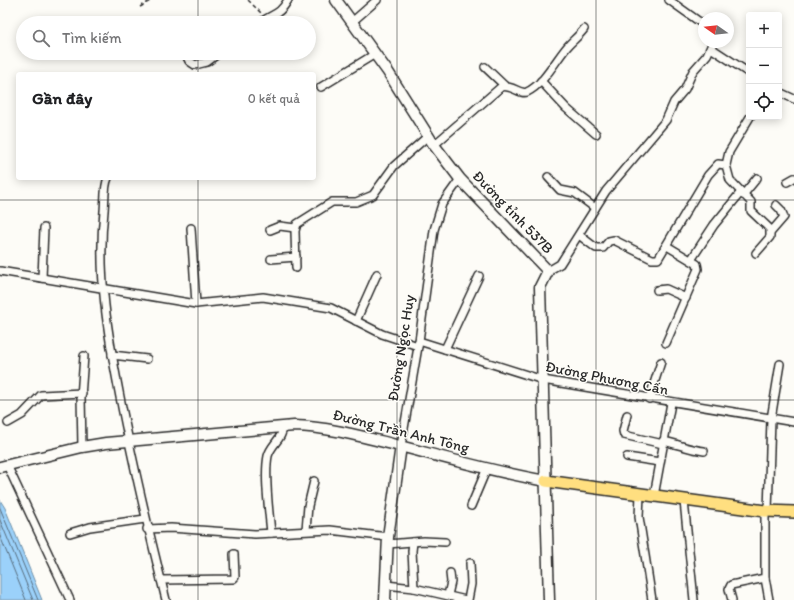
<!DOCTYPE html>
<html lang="vi">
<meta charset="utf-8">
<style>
:root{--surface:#fff;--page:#f6f6f6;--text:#202124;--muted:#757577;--line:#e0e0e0}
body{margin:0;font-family:Itim,sans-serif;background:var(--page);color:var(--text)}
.controls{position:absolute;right:12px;top:12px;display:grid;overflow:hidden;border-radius:4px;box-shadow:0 2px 10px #0003}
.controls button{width:36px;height:36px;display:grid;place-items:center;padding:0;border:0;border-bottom:1px solid var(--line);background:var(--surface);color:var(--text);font:20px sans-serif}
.compass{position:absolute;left:698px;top:12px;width:36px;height:36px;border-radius:50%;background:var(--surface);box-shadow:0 2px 10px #0003;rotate:284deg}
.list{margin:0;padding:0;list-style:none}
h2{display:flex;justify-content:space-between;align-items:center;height:52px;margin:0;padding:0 16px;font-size:17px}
h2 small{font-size:13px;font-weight:400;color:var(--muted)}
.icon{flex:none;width:22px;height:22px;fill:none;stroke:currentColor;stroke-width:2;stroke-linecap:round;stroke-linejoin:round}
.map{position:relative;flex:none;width:794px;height:600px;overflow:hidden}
.search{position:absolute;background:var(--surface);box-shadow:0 2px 10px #0003;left:16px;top:16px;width:300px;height:44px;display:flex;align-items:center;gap:10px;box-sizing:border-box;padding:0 14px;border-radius:22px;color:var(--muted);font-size:15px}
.panel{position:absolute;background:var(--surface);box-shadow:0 2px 10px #0003;left:16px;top:72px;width:300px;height:108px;border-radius:4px}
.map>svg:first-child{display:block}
.water{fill:#9bd1fa;stroke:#6e8fa7}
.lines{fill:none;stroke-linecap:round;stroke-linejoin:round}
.shore{stroke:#586d7e;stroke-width:1}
.street-casing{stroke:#2b2b2b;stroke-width:10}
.secondary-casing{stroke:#2b2b2b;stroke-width:13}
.primary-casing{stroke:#2b2b2b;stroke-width:14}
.path{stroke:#2b2b2b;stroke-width:1.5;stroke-dasharray:4 3;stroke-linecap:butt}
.street{stroke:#fdfcf7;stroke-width:7}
.secondary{stroke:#fdfcf7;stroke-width:10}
.primary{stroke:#ffdf80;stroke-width:11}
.grid{fill:none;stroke:#2b2b2b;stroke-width:1;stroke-opacity:0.55}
.labels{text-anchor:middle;stroke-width:3;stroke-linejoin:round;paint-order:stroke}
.street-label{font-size:15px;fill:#2b2b2b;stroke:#fdfcf7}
</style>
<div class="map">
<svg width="794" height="600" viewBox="0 0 794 600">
<rect width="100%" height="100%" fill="#fdfcf7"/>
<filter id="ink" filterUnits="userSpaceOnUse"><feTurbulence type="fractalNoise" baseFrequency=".025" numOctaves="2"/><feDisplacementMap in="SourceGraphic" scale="8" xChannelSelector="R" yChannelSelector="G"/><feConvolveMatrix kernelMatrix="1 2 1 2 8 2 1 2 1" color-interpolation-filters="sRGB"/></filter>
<g filter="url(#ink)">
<polygon class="water" points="0,500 5,508 42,600 0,600"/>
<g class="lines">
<g class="shore">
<polyline points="0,508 38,600"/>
<polyline points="0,520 33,600"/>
<polyline points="0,536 26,600"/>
</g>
<g class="street-casing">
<g id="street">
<polyline points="669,0 704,25"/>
<polyline points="352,22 377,0"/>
<path d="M 260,23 C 273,13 279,16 288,0"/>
<polyline points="711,48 749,73"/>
<polyline points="185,53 189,61 195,65 207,62 219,53"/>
<polyline points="485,67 505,86"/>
<polyline points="541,81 566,108 596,134"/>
<polyline points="321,87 375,54"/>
<polyline points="779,92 794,99"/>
<polyline points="750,117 729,152 726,165 730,180 751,202 751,211 770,229 770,237 756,253"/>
<path d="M 434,145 L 501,87 C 511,84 520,95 527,92 C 544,84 555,61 567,47 C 572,41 579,36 584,29"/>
<polyline points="548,177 560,190 575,193 595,208"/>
<path d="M 108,178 C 104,186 105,201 104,211 C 97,274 108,335 120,397 C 133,465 149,532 166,600"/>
<polyline points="787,182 794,178"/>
<polyline points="743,195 757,178"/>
<polyline points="191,228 196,304"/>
<polyline points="270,230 280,226 295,228"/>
<polyline points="771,232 784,217 781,210 776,205"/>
<polyline points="579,235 596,248 603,248 609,241 614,240 652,259 658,259 708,175 718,164 726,165"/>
<polyline points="271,259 296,257"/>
<polyline points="691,260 714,225 741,192"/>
<polyline points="296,268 295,231 297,224 332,202 356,202 373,195 394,166 428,136"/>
<polyline points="0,271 196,304 263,297 331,308 382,334 418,346"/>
<polyline points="548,271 560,264 606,191 666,120 674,102 685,89 693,71 707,55 713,42"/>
<polyline points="42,278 44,228"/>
<polyline points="657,290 666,289 686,298"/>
<polyline points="356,321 377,274"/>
<polyline points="419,341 543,380 794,422"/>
<polyline points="666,343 698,269 697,264 667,246"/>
<polyline points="445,349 479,276"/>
<polyline points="112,355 147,359"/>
<polyline points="649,399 661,362"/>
<polyline points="627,415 623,431 624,435 663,444"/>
<polyline points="8,423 22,415 41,395 82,393"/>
<path d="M 663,441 C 678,444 688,449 704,451"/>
<polyline points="401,446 419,341 434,230 442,204 460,179"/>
<polyline points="82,447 81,397 84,356"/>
<polyline points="627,457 660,462"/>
<polyline points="7,465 70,600"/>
<polyline points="640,495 639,517 652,600"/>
<polyline points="654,496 671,403"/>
<polyline points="684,501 694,600"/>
<polyline points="471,506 487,468"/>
<polyline points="768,511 771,419 780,364"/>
<polyline points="147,529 171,528 255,534 330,530 388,537"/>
<polyline points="306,530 308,506 314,481"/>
<polyline points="70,533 90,527 145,519"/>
<path d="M 271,533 C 269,511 264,476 268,456 C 271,444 283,439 283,426"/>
<polyline points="413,542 412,551 414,588"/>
<polyline points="388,544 424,541 445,542"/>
<polyline points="765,578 769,600"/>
<polyline points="161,580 233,579 235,577 234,554"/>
<polyline points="386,585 414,588 466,600"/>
<polyline points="448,595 451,582 450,573"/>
<polyline points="468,600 471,584 470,563"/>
<polyline points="732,600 729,589 731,585 765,578 765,511"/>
</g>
</g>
<g class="secondary-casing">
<g id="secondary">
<polyline points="336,0 388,72 434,145 460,179 548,271 540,287 549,600"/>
<path d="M 0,467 L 82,447 L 106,443 L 294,426 C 328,427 360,436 392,444 C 443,457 494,472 546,481"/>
<polyline points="385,600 388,537 401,446"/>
</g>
</g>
<g class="primary-casing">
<polyline id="primary" points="546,481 765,511 794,512"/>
</g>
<g class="path">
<polyline points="248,0 262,14"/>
<polyline points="140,7 152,0"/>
</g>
<use href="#street" class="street"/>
<use href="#secondary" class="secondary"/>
<use href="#primary" class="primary"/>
</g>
</g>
<path class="grid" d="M 198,0 L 198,23M 397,0 L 397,600M 596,0 L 596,600M 198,53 L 198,74M 198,178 L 198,600M 0,200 L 794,200M 0,400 L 794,400"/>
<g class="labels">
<g class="street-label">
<text transform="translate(513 212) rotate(46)" y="5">Đường tỉnh 537B</text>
<text transform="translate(401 348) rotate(-81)" y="5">Đường Ngọc Huy</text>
<text transform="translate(607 378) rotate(11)" y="5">Đường Phương Cấn</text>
<text transform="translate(401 431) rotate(14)" y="5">Đường Trần Anh Tông</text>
</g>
</g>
</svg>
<div class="controls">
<button>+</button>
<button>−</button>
<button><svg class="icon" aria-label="locate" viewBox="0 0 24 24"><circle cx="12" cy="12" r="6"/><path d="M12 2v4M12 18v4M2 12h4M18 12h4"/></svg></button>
</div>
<svg class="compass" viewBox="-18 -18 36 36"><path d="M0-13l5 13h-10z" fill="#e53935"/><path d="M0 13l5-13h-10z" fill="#757577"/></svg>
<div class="search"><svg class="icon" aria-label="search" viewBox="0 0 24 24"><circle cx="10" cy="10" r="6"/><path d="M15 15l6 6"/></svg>Tìm kiếm</div>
<section class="panel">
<h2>Gần đây<small>0 kết quả</small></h2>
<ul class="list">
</ul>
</section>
</div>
